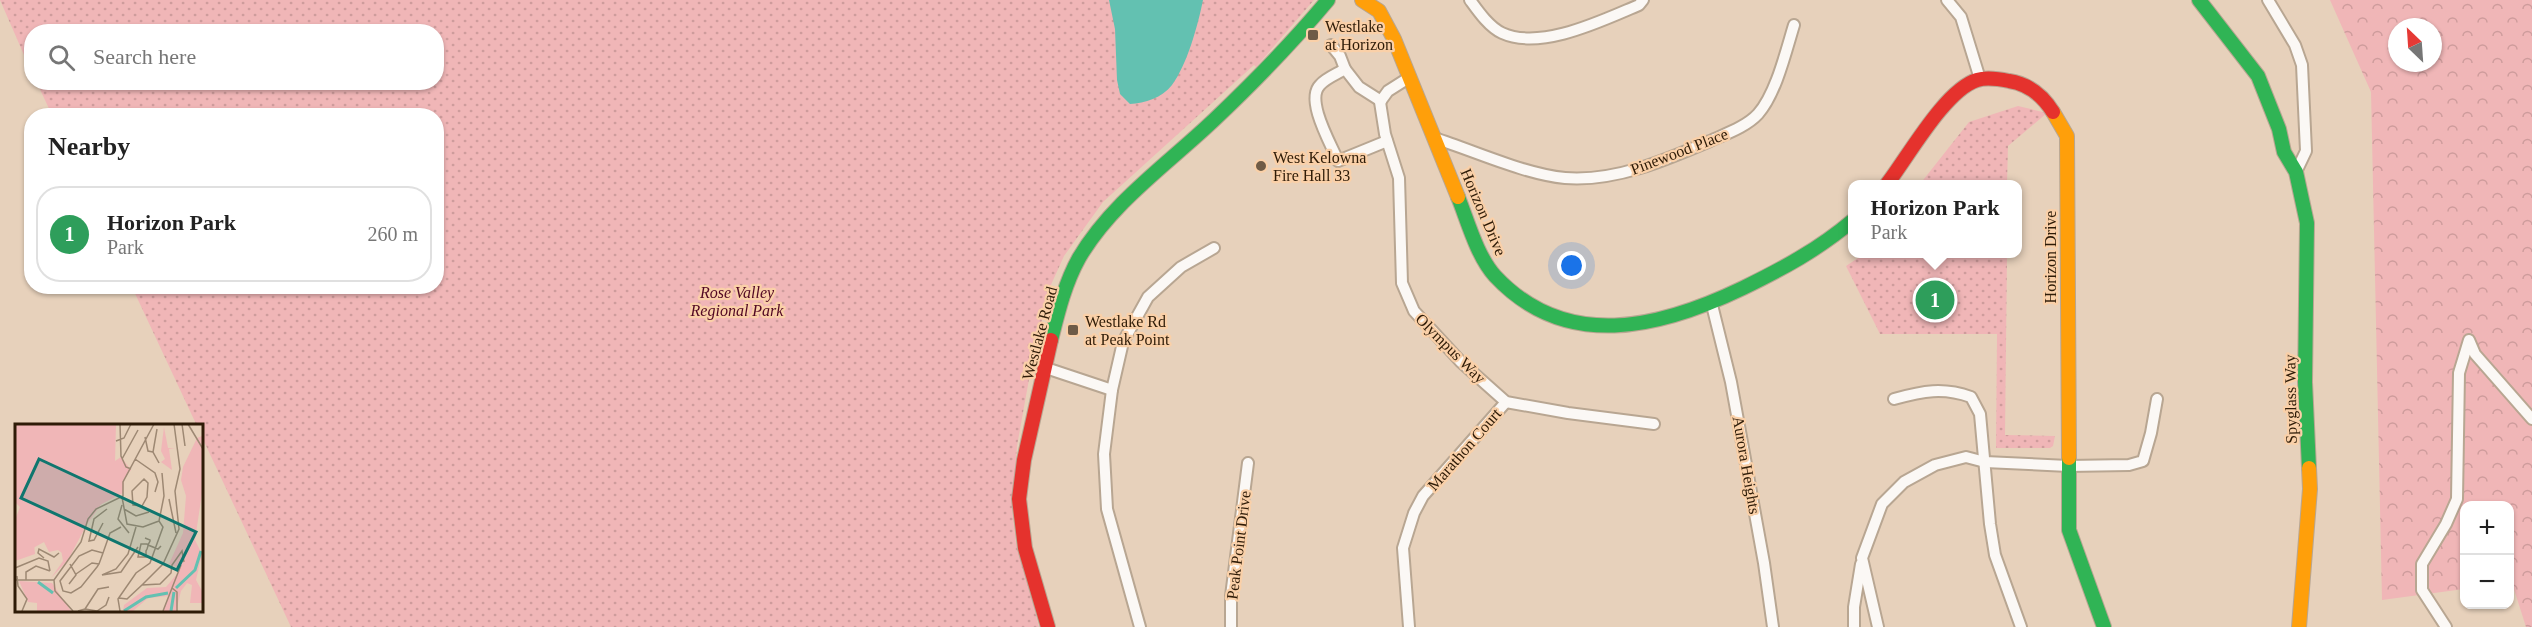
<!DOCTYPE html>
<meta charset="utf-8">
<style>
:root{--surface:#fff;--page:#f2f2f2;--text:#222;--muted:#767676;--line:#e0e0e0;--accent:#6f5b46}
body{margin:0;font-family:"Times New Roman",serif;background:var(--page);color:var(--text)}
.controls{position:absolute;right:18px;bottom:18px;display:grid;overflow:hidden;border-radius:12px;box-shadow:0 2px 4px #0004}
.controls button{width:54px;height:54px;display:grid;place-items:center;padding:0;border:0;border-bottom:2px solid var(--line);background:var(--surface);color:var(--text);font:30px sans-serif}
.compass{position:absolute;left:2388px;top:18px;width:54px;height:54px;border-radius:50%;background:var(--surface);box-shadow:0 2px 4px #0004;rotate:335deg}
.you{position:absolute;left:1572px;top:266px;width:21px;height:21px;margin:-15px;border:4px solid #fff;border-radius:50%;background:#1a73e8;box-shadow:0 0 0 9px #1a73e833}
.badge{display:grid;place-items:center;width:39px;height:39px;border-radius:50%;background:var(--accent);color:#fff;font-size:20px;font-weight:700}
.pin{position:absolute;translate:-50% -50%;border:3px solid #fff;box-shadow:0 2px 6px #0006}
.popup{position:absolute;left:1848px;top:180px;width:174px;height:78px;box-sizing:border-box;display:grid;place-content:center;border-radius:12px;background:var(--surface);filter:drop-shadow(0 2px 4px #0005);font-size:20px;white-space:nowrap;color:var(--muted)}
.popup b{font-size:22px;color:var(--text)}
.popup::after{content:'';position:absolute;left:50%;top:100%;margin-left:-12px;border:12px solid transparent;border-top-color:var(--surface)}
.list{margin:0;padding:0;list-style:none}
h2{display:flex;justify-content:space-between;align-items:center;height:78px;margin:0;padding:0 24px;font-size:26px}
h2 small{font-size:20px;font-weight:400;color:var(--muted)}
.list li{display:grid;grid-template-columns:39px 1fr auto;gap:18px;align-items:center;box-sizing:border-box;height:96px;margin:0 12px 12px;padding:0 12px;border:2px solid var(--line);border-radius:24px}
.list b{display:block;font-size:22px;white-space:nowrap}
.list p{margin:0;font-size:20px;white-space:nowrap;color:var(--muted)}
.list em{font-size:20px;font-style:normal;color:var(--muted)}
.icon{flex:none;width:33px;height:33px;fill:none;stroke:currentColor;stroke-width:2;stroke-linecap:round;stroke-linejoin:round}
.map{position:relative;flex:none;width:2532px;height:627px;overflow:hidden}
.search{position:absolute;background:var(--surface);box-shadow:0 2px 4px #0004;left:24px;top:24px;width:420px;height:66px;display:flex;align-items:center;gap:15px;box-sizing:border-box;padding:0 21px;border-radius:24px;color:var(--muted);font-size:22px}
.panel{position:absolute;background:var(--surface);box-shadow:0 2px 4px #0004;left:24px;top:108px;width:420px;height:186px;border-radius:24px}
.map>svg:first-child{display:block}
.forest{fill:url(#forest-crowns);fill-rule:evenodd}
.park{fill:url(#park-dots)}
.water{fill:#63c1b1}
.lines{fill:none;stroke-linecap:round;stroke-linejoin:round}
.street-casing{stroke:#b8a692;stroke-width:14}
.fast-casing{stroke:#b8a692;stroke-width:16}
.slow-casing{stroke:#b8a692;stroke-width:16}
.jam-casing{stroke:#b8a692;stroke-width:16}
.street{stroke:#fbf8f5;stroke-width:10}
.fast{stroke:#30b455;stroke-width:14}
.slow{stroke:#ff9f0a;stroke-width:14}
.jam{stroke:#e5322d;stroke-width:14}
.poi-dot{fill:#6f5b46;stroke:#fad0a8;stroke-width:2}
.labels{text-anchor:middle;stroke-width:4.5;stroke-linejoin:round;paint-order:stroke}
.poi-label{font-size:16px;fill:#2e1b07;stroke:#fad0a8;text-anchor:start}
.street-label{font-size:16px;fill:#2e1b07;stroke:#fad0a8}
.park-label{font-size:16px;font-style:italic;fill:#510723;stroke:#fad0a8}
.inset-river{fill:none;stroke:#63c1b1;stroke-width:3}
.inset-road{fill:none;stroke:#9d8873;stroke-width:1.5}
.view{fill:#0f766e;fill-opacity:0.15;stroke:#0f766e;stroke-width:3}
.inset-edge{fill:none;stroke:#2e1b07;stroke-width:3}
</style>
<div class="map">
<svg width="2532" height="627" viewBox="0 0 2532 627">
<defs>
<pattern id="forest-crowns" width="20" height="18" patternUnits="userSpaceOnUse" patternTransform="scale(1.5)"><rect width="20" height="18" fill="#f0b6b7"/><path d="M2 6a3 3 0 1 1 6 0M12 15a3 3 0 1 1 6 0" fill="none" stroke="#ce9c9c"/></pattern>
<pattern id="park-dots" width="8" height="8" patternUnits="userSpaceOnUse" patternTransform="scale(1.5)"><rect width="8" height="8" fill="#f0b6b7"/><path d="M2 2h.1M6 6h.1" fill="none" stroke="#ce9c9c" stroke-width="1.8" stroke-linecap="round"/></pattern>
</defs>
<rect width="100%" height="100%" fill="#e7d1bb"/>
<path class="forest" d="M 2330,0 L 2532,0 L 2532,627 L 2526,627 L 2512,583 L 2510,583 L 2510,506 L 2464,506 L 2464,589 L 2382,600 L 2371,92 ZM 2397,27 L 2433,27 L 2433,63 L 2397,63 Z"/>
<g class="park">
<polygon points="0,0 1314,0 1256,67 1254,65 1103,202 1064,256 1050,287 1033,357 1017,446 1012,508 1016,544 1025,572 1039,627 291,627 201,435 201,426 197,426 132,287 436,286 436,116 52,115 37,83 436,82 436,32 32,32 31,71"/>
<polygon points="2018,106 2047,113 2008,146 2007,184 1920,184 1969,122"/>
<polygon points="1864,254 2007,254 2005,435 2055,436 2053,446 2050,448 1996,448 1997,334 1880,334 1846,266"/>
</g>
<path class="water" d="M 1109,0 L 1203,0 C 1198,25 1187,65 1172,85 C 1162,98 1145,103 1130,104 L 1120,94 L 1117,80 L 1115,29 Z"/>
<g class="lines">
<g class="street-casing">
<g id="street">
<path d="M 1470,0 C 1478,11 1489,27 1502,33 C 1541,51 1603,20 1639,5 L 1643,0"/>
<polyline points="1947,0 1961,17 1980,79"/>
<polyline points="2268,0 2295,45 2302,65 2306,151 2296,172"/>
<path d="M 1331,45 L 1340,56 L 1345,69 C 1337,74 1326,78 1320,85 C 1305,100 1331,144 1338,161 L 1387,141"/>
<polyline points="1345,69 1359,87 1381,101"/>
<polyline points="1410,77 1388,91 1380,102 1385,134 1399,178 1402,283 1414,311 1461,362 1506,402 1568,413 1654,424"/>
<path d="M 1434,138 C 1475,151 1524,174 1565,178 C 1615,182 1666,160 1710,141 C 1725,134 1746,127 1758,114 C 1776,94 1786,51 1794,25"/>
<polyline points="1712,305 1731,382 1764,563 1773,627"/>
<polyline points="1046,368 1112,390"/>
<path d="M 1894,399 C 1923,391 1943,387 1971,397 L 1980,414 L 1990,524 L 1995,555 L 2021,627"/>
<polyline points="1140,627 1107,509 1104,454 1112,390 1123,342 1148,297 1181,267 1214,248"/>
<polyline points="1231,627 1231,596 1248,463"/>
<polyline points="1409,627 1403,548 1414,513 1423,496 1506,402"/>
<polyline points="1854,627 1854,607 1861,564"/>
<polyline points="1878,627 1862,558 1882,504 1904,482 1935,465 1966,457 1985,462 2068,466 2129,465 2143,461 2151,433 2157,399"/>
<polyline points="2446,627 2422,590 2422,564 2446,524 2457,499 2459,373 2469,340 2475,354 2532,419"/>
</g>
</g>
<g class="fast-casing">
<g id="fast">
<polyline points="2199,0 2258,76 2279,129 2284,152 2296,172 2307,223 2305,382 2309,468"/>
<path d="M 1458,197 C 1468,222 1477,256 1495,276 C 1566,352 1660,328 1743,288 C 1782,269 1819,249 1852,221"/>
<path d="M 1051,340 C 1058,312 1065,283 1079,258 C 1112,202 1169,163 1215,119 C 1255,81 1293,42 1328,0"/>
<polyline points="2069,458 2069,530 2104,627"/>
</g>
</g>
<g class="slow-casing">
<g id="slow">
<polyline points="1362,0 1379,11 1394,39 1458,197"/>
<polyline points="2053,112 2067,136 2069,458"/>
<polyline points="2299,627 2310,489 2309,468"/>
</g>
</g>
<g class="jam-casing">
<g id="jam">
<path d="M 1887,184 C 1908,157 1945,90 1977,80 C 1987,77 1999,79 2009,81 C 2029,84 2043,96 2053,112"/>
<polyline points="1048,627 1025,548 1019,499 1024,460 1051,340"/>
</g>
</g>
<use href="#street" class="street"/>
<use href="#fast" class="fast"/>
<use href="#slow" class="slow"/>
<use href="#jam" class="jam"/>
</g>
<g class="poi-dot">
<rect x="1307" y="29" width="12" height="12" rx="3"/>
<circle cx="1261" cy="166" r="6"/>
<rect x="1067" y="324" width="12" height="12" rx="3"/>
</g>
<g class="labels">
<g class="poi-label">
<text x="1325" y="32">Westlake<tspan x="1325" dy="18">at Horizon</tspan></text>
<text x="1273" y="163">West Kelowna<tspan x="1273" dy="18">Fire Hall 33</tspan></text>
<text x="1085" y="327">Westlake Rd<tspan x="1085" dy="18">at Peak Point</tspan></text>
</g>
<g class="street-label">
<text transform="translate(1679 151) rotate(-21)" y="6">Pinewood Place</text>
<text transform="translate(1484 212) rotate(67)" y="6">Horizon Drive</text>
<text transform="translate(2050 257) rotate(-90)" y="6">Horizon Drive</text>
<text transform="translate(1039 333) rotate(-75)" y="6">Westlake Road</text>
<text transform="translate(1451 348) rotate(45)" y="6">Olympus Way</text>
<text transform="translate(2290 399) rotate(-91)" y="6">Spyglass Way</text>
<text transform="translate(1464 449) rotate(-49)" y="6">Marathon Court</text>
<text transform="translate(1747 465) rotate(80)" y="6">Aurora Heights</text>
<text transform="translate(1238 545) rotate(-83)" y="6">Peak Point Drive</text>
</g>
<g class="park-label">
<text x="737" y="298">Rose Valley<tspan x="737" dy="18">Regional Park</tspan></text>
</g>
</g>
<g transform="translate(15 424)">
<rect width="188" height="188" fill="#e7d1bb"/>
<path d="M 56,0 L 87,79 L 50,131 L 43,126 L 34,128 L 29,118 L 0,134 L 0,96 L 5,83 L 0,78 L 0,1 ZM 187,12 L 187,69 L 180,116 L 187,130 L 181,156 L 187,167 L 187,179 L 175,179 L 177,161 L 172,159 L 166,167 L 161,187 L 148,187 L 154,172 L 133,174 L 118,187 L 108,187 L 109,181 L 132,164 L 151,163 L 162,150 L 162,143 L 154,140 L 168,109 L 171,72 L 166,56 L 168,43 L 182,14 Z" fill="#f0b6b7"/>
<path d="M 24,0 L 101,0 L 100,37 L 106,33 L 116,46 L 109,55 L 108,69 L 81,83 L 53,136 L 36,154 L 48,137 L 45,120 L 36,120 L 36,93 L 24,93 ZM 149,3 L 153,24 L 160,24 L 154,25 L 157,46 L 146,38 L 150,35 L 146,27 ZM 0,120 L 19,120 L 20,130 L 0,137 ZM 4,157 L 37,159 L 56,187 L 22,187 L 22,179 L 13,178 Z" fill="#f0b6b7"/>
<path class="inset-river" d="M 23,158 L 38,169M 161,164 L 180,146 L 186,127M 109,187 L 131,173 L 153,169M 156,187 L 159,168"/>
<path class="inset-road" d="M 105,0 L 106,32 L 111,43 L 116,45M 167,0 L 170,22M 173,0 L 188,25M 142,5 L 138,28 L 144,39M 130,13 L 133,27 L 138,28M 101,17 L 109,14 L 116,0M 107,35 L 123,6M 120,35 L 140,49 L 143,58 L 140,68M 129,55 L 133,59 L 132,73 L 127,82 L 118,81 L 117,67 ZM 154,75 L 161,109M 107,81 L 103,95 L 114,109M 109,85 L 121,92 L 134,88M 144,97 L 149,72 L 147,49M 88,99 L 79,116 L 74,117 L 79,95 L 92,85M 121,103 L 113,130 L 101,145 L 87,151 L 106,148 L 123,123M 130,114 L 135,116 L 135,117 L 133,121 L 133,122 L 132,125 L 131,127 L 131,133 L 123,133 L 126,120 L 132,120 L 133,121 L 143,125 L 146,122M 88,129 L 77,126 L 64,132 L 45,157 L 48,167 L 56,169 L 66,163 L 82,143 L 84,140 L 88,129 L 95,109 L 106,103M 29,134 L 23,129 L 24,125 L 39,133 L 44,129M 0,144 L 24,134 L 33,137 L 35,147M 61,150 L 77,139 L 84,140M 2,152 L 3,162 L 12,175 L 7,187M 0,156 L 39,156 L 66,118 L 73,95 L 81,85 L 108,72 L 108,58 L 139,0M 11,156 L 11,148 L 21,142 L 35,147M 39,156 L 40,167 L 58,187M 54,160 L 61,151 L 55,140M 127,161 L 148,140 L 164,105 L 160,67 L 165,45 L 159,0M 157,164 L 162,168 L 162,187M 104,174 L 112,175 L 127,161 L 145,160 L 156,149 L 157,141 L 167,127 L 169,138M 70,185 L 82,187 L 91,181 L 94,173M 63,187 L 70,185 L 83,165 L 94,163M 105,187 L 103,175 L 121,149 L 135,139 L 148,103 L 144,97 L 128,103 L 112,100 L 107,73M 148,187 L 166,141"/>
<path class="view" d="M 24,35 L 181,108 L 162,146 L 6,74 Z"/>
<rect width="188" height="188" class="inset-edge"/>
</g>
</svg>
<div class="controls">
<button>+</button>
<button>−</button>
</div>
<svg class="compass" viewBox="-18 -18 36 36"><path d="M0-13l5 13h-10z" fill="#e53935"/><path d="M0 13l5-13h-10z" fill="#767676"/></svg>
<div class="you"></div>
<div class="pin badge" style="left:1935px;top:300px;background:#2e9e5b">1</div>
<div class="popup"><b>Horizon Park</b>Park</div>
<div class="search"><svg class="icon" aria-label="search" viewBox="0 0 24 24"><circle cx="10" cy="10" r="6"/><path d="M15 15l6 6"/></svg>Search here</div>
<section class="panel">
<h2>Nearby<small></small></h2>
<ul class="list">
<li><span class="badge" style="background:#2e9e5b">1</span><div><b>Horizon Park</b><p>Park</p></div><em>260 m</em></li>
</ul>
</section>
</div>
